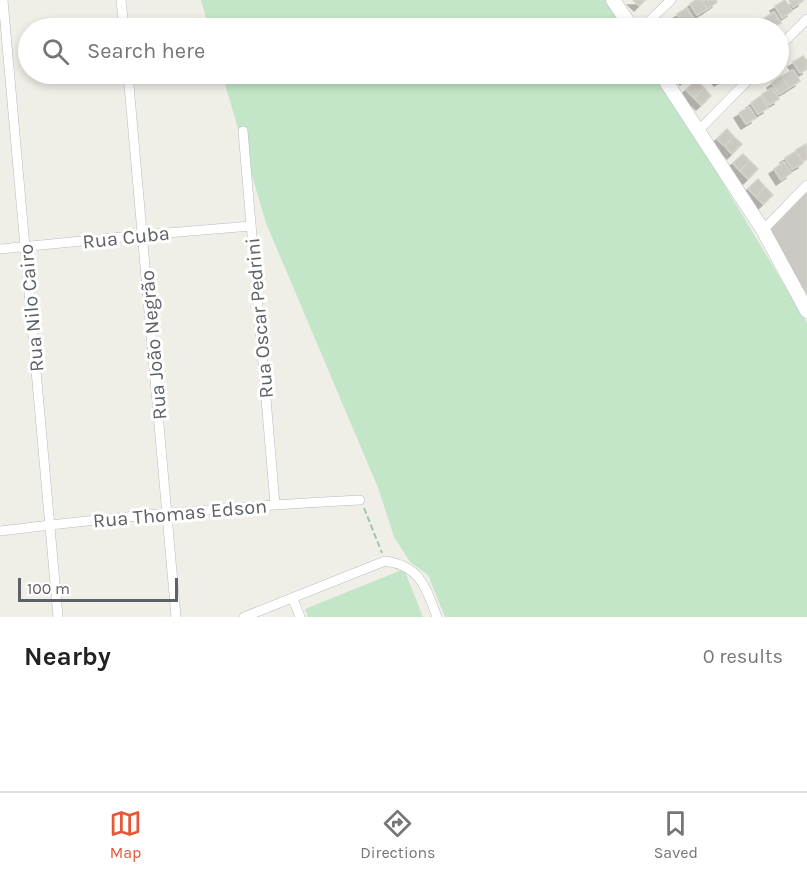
<!DOCTYPE html>
<meta charset="utf-8">
<style>
:root{--surface:#fff;--page:#f6f6f6;--text:#222;--muted:#767676;--line:#e0e0e0;--accent:#e55737}
body{margin:0;font-family:Karla,sans-serif;background:var(--page);color:var(--text)}
.scale{position:absolute;left:18px;bottom:15px;width:160px;box-sizing:border-box;padding-left:6px;border:3px solid #5e6166;border-top:0;font-size:16px;line-height:21px;white-space:nowrap;color:#5e6166;-webkit-text-stroke:4px #fff;paint-order:stroke}
.list{margin:0;padding:0;list-style:none}
h2{display:flex;justify-content:space-between;align-items:center;height:78px;margin:0;padding:0 24px;font-size:26px}
h2 small{font-size:20px;font-weight:400;color:var(--muted)}
.icon{flex:none;width:33px;height:33px;fill:none;stroke:currentColor;stroke-width:2;stroke-linecap:round;stroke-linejoin:round}
.map{position:relative;flex:none;width:807px;height:617px;overflow:hidden}
.search{position:absolute;background:var(--surface);box-shadow:0 3px 9px #0003;left:18px;right:18px;top:18px;height:66px;display:flex;align-items:center;gap:15px;box-sizing:border-box;padding:0 21px;border-radius:33px;color:var(--muted);font-size:22px}
.sheet{height:174px;background:var(--surface)}
nav{display:flex;justify-content:space-around;align-items:center;box-sizing:border-box;height:84px;border-top:2px solid var(--line);background:var(--surface);font-size:16px;color:var(--muted)}
nav a{display:grid;justify-items:center;gap:3px}
nav .on{color:var(--accent)}
.map>svg:first-child{display:block}
.green{fill:#c4e6c8}
.building{fill:#ccc9c4;stroke:#d4d1c5;stroke-width:1.5;filter:url(#shadow)}
.lines{fill:none;stroke-linecap:round;stroke-linejoin:round}
.street-casing{stroke:#b9bbc0;stroke-width:10}
.secondary-casing{stroke:#babcc2;stroke-width:15}
.path{stroke:#9dc7ad;stroke-width:2;stroke-dasharray:6 3;stroke-linecap:butt}
.street{stroke:#fff;stroke-width:9}
.secondary{stroke:#fff;stroke-width:14}
.labels{text-anchor:middle;stroke-width:6;stroke-linejoin:round;paint-order:stroke}
.street-label{font-size:20px;fill:#5e6166;stroke:#fff}
</style>
<div class="map">
<svg width="807" height="617" viewBox="0 0 807 617">
<defs>
<filter id="shadow"><feDropShadow dx="-5" dy="5" stdDeviation="0" flood-color="#0004"/></filter>
</defs>
<rect width="100%" height="100%" fill="#f0efe7"/>
<g class="green">
<polygon points="201,0 612,0 631,28 209,28"/>
<polygon points="222,74 658,74 807,323 807,617 445,617 428,575 410,562 394,537 379,490 266,223"/>
<polygon points="404,569 423,617 308,617 305,609"/>
</g>
<g class="building">
<polygon points="633,0 645,0 639,6"/>
<polygon points="696,0 702,0 707,9 697,15 690,4"/>
<polygon points="702,0 716,0 717,2 707,9"/>
<polygon points="785,0 792,11 782,18 775,6"/>
<polygon points="789,0 803,0 803,1 793,7"/>
<polygon points="687,8 694,19 684,26 677,14"/>
<polygon points="774,12 781,23 770,28 764,18"/>
<polygon points="803,56 807,61 807,69 800,73 793,62"/>
<polygon points="793,70 800,81 789,88 782,76"/>
<polygon points="679,74 692,74 685,80"/>
<polygon points="714,74 728,74 729,75 719,81"/>
<polygon points="782,76 789,88 779,94 772,83"/>
<polygon points="696,80 704,88 694,98 686,90"/>
<polygon points="704,88 711,96 701,105 694,98"/>
<polygon points="772,88 779,99 769,105 762,94"/>
<polygon points="761,96 768,108 758,114 751,103"/>
<polygon points="749,107 756,118 746,124 739,113"/>
<polygon points="727,129 734,137 725,146 717,139"/>
<polygon points="734,137 742,144 732,154 725,146"/>
<polygon points="806,144 807,159 803,161 796,150"/>
<polygon points="796,151 803,163 792,169 785,158"/>
<polygon points="743,154 750,161 740,171 733,163"/>
<polygon points="750,161 758,169 748,179 740,171"/>
<polygon points="784,162 791,173 781,180 774,169"/>
<polygon points="758,179 765,187 756,197 748,189"/>
<polygon points="765,187 773,195 763,204 756,197"/>
<polygon points="807,192 807,294 768,232"/>
</g>
<g class="lines">
<g class="street-casing">
<g id="street">
<polyline points="3,0 58,617"/>
<polyline points="121,0 124,28"/>
<polyline points="642,28 671,0"/>
<polyline points="778,48 807,19"/>
<polyline points="128,74 176,617"/>
<polyline points="243,131 275,504"/>
<polyline points="698,131 754,74"/>
<polyline points="763,230 807,185"/>
<polyline points="0,249 143,235 251,226"/>
<path d="M 0,531 C 120,516 240,506 360,500"/>
<polyline points="293,599 300,617"/>
<path d="M 244,617 L 385,561 C 421,566 426,588 437,617"/>
</g>
</g>
<g class="secondary-casing">
<g id="secondary">
<polyline points="613,0 632,28"/>
<polyline points="661,74 763,230 807,311"/>
</g>
</g>
<polyline class="path" points="364,508 382,553"/>
<use href="#street" class="street"/>
<use href="#secondary" class="secondary"/>
</g>
<g class="labels">
<g class="street-label">
<text transform="translate(126 237) rotate(-6)" y="7">Rua Cuba</text>
<text transform="translate(31 308) rotate(-95)" y="7">Rua Nilo Cairo</text>
<text transform="translate(259 318) rotate(-95)" y="7">Rua Oscar Pedrini</text>
<text transform="translate(153 345) rotate(-95)" y="7">Rua João Negrão</text>
<text transform="translate(180 513) rotate(-5)" y="7">Rua Thomas Edson</text>
</g>
</g>
</svg>
<div class="scale">100 m</div>
<div class="search"><svg class="icon" aria-label="search" viewBox="0 0 24 24"><circle cx="10" cy="10" r="6"/><path d="M15 15l6 6"/></svg>Search here</div>
</div>
<section class="sheet">
<h2>Nearby<small>0 results</small></h2>
<ul class="list">
</ul>
</section>
<nav>
<a class="on"><svg class="icon" aria-label="map" viewBox="0 0 24 24"><path d="M3 6l6-2 6 2 6-2v14l-6 2-6-2-6 2zM9 4v14M15 6v14"/></svg>Map</a>
<a><svg class="icon" aria-label="directions" viewBox="0 0 24 24"><path d="M12 3l9 9-9 9-9-9zM9 14v-3h6M13 9l2 2-2 2"/></svg>Directions</a>
<a><svg class="icon" aria-label="saved" viewBox="0 0 24 24"><path d="M7 4h10v16l-5-4-5 4z"/></svg>Saved</a>
</nav>
